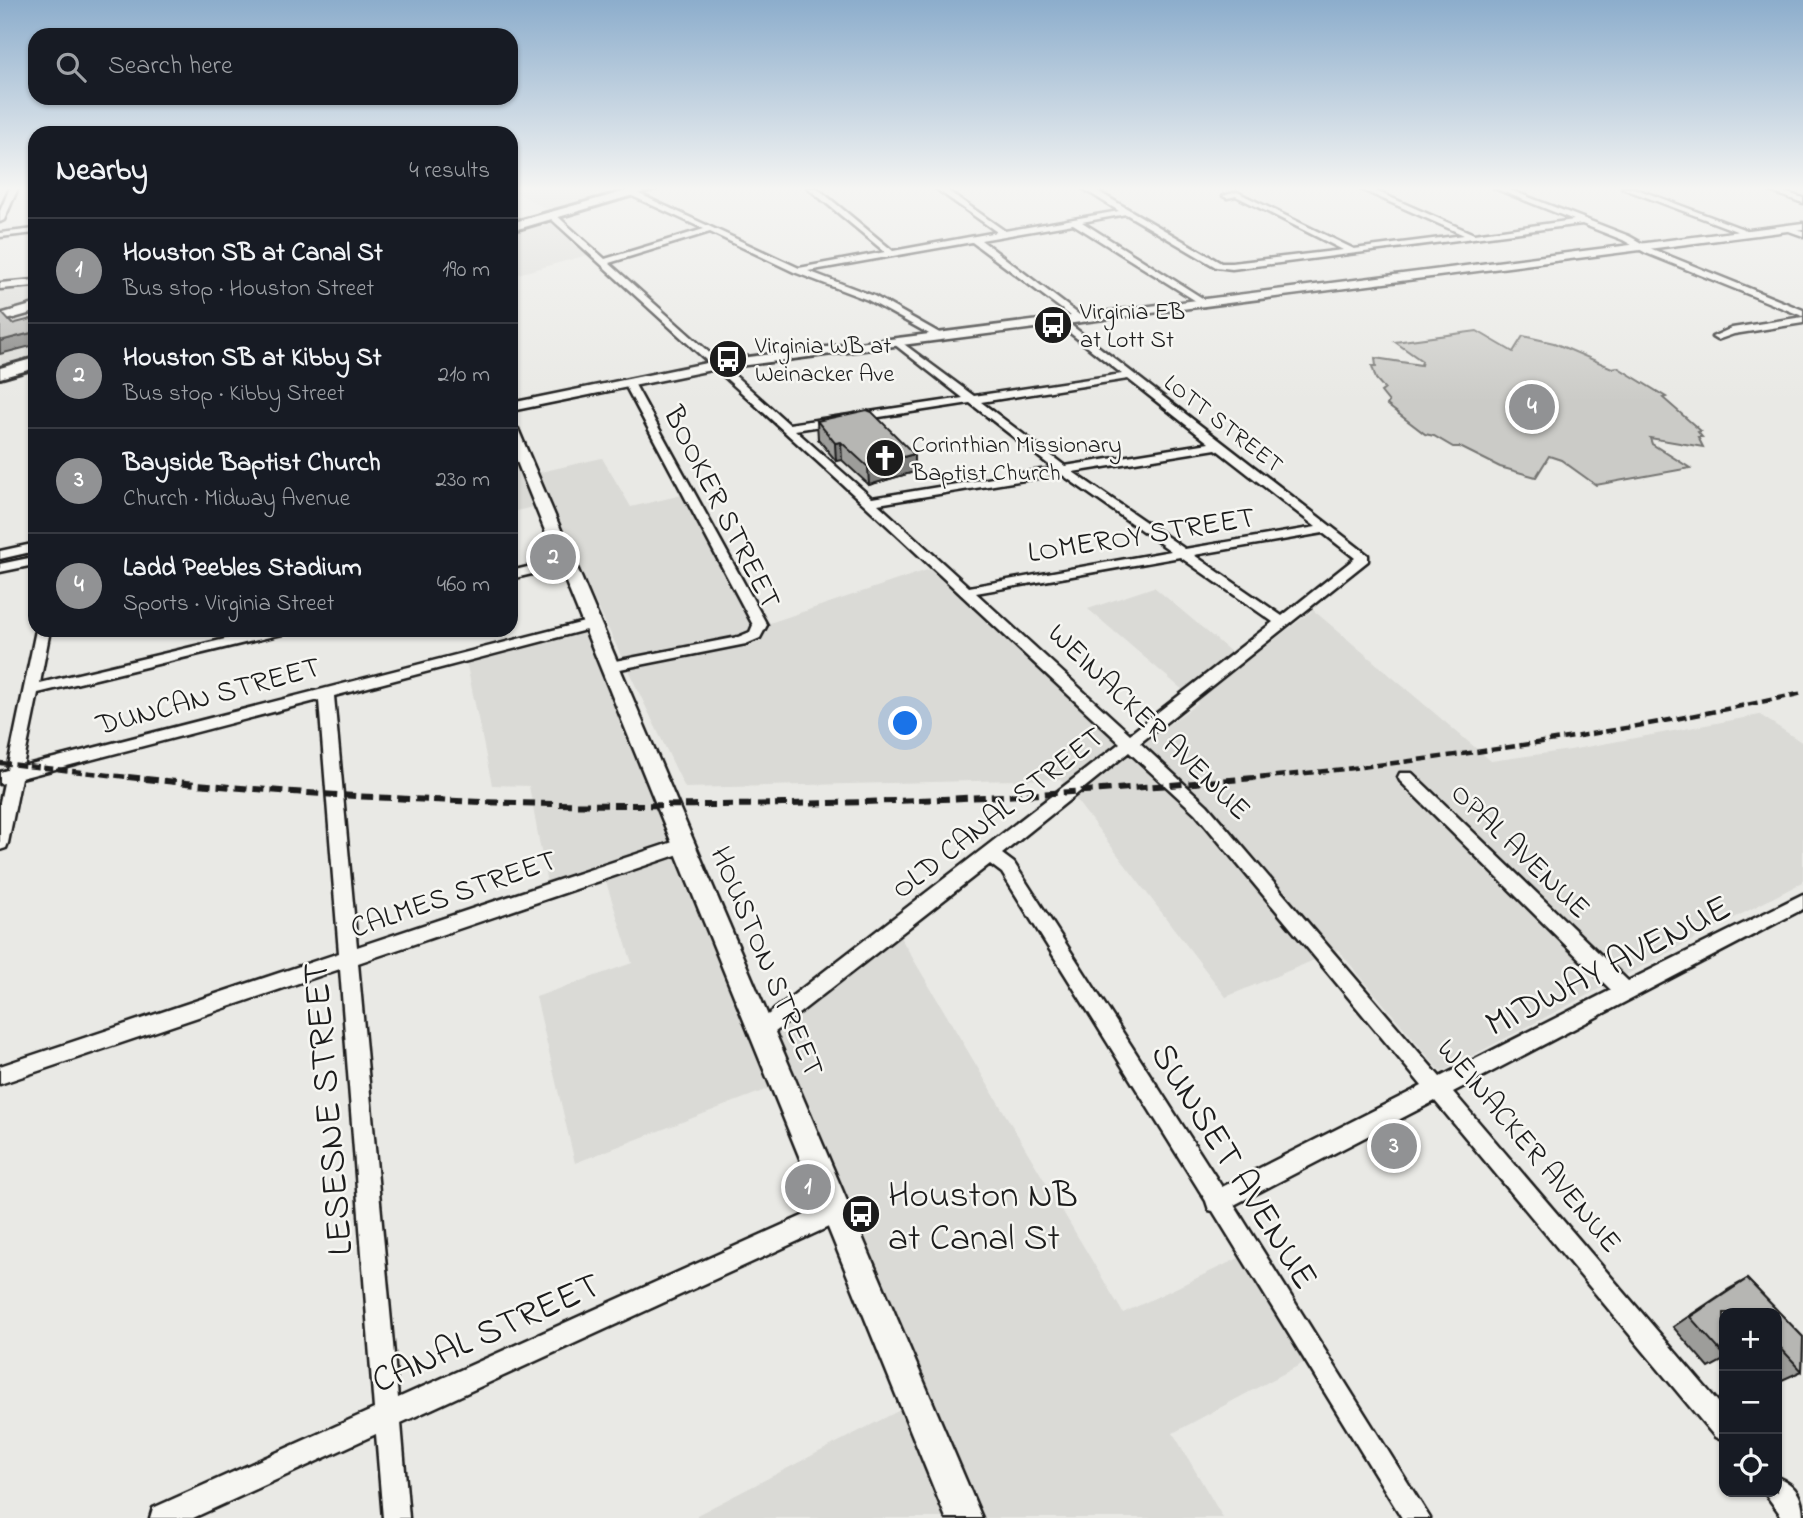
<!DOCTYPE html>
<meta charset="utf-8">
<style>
:root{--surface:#171b24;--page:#20242c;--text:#f1f3f6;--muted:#9ea1a6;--line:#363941;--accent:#919294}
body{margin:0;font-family:"Indie Flower",sans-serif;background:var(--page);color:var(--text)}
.controls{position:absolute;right:21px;bottom:21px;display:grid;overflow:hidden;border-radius:14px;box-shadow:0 2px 5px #0004}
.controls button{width:63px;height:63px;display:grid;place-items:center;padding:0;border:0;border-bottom:2px solid var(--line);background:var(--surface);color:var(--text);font:35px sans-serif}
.you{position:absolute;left:906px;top:724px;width:24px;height:24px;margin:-18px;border:5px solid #fff;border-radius:50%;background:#1a73e8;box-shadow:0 0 0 10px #1a73e833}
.badge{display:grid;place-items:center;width:46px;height:46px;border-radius:50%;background:var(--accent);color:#fff;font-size:23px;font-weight:700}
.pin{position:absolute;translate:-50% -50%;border:4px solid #fff;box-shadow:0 2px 7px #0006}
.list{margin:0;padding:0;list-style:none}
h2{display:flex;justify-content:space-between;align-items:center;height:91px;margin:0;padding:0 28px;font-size:30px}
h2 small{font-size:23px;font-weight:400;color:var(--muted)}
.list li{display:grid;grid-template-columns:46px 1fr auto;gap:21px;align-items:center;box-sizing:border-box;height:105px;padding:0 28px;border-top:2px solid var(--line)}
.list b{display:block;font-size:26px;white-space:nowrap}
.list p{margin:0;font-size:23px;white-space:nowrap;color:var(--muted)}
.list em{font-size:23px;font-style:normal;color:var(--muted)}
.icon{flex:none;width:38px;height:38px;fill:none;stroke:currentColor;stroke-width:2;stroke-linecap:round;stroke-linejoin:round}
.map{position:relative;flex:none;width:1803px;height:1518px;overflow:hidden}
.search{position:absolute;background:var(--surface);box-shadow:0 2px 5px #0004;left:28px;top:28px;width:490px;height:77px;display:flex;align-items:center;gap:18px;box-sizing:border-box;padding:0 24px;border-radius:21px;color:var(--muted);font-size:26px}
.panel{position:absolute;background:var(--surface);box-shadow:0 2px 5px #0004;left:28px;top:126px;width:490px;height:511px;border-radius:21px}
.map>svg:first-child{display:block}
.built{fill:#dadad6}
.green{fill:#cbcbc7;stroke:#747472;stroke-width:2}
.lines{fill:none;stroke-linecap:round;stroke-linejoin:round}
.street-casing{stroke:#1c1c1c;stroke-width:5}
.secondary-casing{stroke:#1c1c1c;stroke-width:5}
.primary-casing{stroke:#1c1c1c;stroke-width:6}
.street{fill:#f6f6f2;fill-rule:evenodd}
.secondary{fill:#f6f6f2;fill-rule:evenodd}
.primary{fill:#f6f6f2;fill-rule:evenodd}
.rail-far1{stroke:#1c1c1c;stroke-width:4.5;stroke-dasharray:10 4.5;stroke-linecap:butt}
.rail{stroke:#1c1c1c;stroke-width:6;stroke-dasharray:12 6;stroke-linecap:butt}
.wall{fill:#9d9d9a;stroke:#1c1c1c;stroke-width:2}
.shaded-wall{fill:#7f7f7d;stroke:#1c1c1c;stroke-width:2}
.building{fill:#b6b6b3;stroke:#1c1c1c;stroke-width:2}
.labels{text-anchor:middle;stroke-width:5;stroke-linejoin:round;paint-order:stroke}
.far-poi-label{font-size:24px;fill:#1c1c1c;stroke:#f6f6f2;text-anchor:start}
.far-street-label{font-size:24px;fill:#1c1c1c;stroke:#f6f6f2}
.street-label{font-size:30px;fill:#1c1c1c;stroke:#f6f6f2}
.near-street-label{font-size:37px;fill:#1c1c1c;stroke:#f6f6f2}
.near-poi-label{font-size:37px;fill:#1c1c1c;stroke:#f6f6f2;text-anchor:start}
</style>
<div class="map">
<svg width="1803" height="1518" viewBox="0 0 1803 1518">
<rect width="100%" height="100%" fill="#e9e9e5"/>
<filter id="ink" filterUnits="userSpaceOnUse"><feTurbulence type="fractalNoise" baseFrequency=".0143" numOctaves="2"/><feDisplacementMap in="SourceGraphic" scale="14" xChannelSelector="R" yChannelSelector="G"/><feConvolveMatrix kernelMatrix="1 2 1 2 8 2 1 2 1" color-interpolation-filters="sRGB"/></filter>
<g filter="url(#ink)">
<g class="built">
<polygon points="590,188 614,200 551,218 591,254 511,276 511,229 551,212 511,189"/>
<polygon points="35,285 35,365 0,375 0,289"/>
<polygon points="602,458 631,507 682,495 752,629 930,569 1130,753 1198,703 1088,609 1154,587 1244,663 1313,610 1491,761 1570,750 1760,715 1803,743 1803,882 1441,1072 1338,950 1226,997 1060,779 685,788 548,504 511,512 511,463 517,462 523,476"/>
<polygon points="585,631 757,1045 899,935 1123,1313 1241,1257 1307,1361 1173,1433 1223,1518 697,1518 697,1515 902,1409 773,1087 575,1163 536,997 632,963 606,882 550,900 529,786 492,785 466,661"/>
</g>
<polygon class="green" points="1477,331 1513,352 1523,336 1554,343 1612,368 1617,367 1666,397 1663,398 1701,431 1698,432 1702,437 1698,437 1703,447 1650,438 1652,444 1690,468 1596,485 1561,460 1549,456 1536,477 1500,467 1460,447 1453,447 1434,436 1425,434 1387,405 1389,402 1381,392 1385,389 1376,379 1372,366 1376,366 1375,358 1421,365 1422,361 1395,342"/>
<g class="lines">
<g class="street-casing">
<g id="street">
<polygon points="10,188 18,188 4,220 0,222 0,211"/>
<path d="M 808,188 L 817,188 L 893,251 L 997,232 L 935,188 L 944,188 L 1005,231 L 1119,211 L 1082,188 L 1092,188 L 1221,263 L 1232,263 L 1343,250 L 1236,196 L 1227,198 L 1223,196 L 1237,192 L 1354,249 L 1464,235 L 1358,188 L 1369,188 L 1474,234 L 1574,220 L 1494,188 L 1505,188 L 1629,236 L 1652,249 L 1803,310 L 1803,316 L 1800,315 L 1646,253 L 1623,240 L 1582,224 L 1232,269 L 1216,267 L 1126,214 L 1082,222 L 1207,301 L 1209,303 L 1204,306 L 1073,224 L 981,240 L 1082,317 L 1082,321 L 1079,322 L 972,242 L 808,271 L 874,296 L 943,335 L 945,337 L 940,340 L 868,300 L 794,272 L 710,232 L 609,263 L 789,424 L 963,398 L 894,344 L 892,342 L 897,339 L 974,396 L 1122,374 L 1055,321 L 1063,319 L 1368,555 L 1368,561 L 1140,743 L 1207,805 L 1440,1077 L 1611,990 L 1400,781 L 1398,777 L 1400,773 L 1412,773 L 1628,981 L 1803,894 L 1803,909 L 1453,1092 L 1724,1409 L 1724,1441 L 1715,1437 L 1435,1101 L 1234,1205 L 1430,1518 L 1402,1518 L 1213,1211 L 1209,1210 L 1206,1201 L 1002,873 L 990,864 L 770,1036 L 763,1039 L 756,1036 L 753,1030 L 756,1024 L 1120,743 L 865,505 L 548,216 L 555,214 L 605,259 L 704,229 L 630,195 L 633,191 L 799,268 L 885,252 ZM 1128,379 L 1209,443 L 1065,466 L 981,402 ZM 970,403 L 1053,468 L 872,498 L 795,430 ZM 1216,449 L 1316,527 L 1185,549 L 1073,472 ZM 1061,474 L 1171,551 L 969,587 L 878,504 ZM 1323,533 L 1355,558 L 1282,616 L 1194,555 ZM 1180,557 L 1273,622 L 1130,734 L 976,593 ZM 1129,752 L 1195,813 L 1422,1086 L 1222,1187 L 1014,863 L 1002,854 Z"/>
<polygon points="1622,188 1634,188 1754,233 1747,235"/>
<polygon points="1761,188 1773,188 1803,198 1803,203"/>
<polygon points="1786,226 1803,231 1803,236 1786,230"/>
<polygon points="35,229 35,233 0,237 0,233"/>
<polygon points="35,280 35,286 0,289 0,283"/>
<polygon points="1803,317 1803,323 1734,334 1717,340 1712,337 1732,328"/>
<polygon points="629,380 634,383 767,625 760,638 746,644 610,671 605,669 603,666 605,663 738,637 750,632 753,625 624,383"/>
<polygon points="32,544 35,545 35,551 0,559 0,551"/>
<polygon points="29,558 35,561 34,565 0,572 0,564"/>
<polygon points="565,558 571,562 570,565 511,579 511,571"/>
<polygon points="592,620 599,624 597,627 334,696 357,947 685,838 691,840 694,845 691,850 358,963 398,1398 838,1200 846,1203 849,1211 846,1219 401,1423 409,1518 383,1518 376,1434 193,1518 150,1518 153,1508 374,1409 340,969 0,1084 0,1066 339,953 319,700 21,778 8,843 6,848 0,850 0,802 4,783 0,784 0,772 7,770 36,630 50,630 40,683 263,630 289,630 282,634 38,693 23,766"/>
<path d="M 1777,1477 C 1797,1485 1803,1498 1803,1518 L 1783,1518 L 1764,1492 L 1777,1492 Z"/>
</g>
</g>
<g class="secondary-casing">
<g id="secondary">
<polygon points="1803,223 1803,229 716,369 511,411 511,403 716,361"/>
<polygon points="35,304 35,312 0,322 0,314"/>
<polygon points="511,425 518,429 982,1518 946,1518 511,447"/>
</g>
</g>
<g class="primary-casing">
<g id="primary">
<polygon points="637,188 657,188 511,231 511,223"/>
<polygon points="35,358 35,368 0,378 0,368"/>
</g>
</g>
<use href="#street" class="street"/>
<use href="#secondary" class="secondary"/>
<use href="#primary" class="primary"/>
<g class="rail-far1">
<polyline points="0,763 146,779"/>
<path d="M 1246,779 C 1433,762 1619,733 1803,693"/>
</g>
<path class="rail" d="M 128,777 C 505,818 888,811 1265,777"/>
</g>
<g class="wall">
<polygon points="817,421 914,472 869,485 842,460 836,461 818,439"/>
<polygon points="1747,1279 1803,1337 1802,1371 1782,1380 1777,1374 1777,1313 1724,1313 1724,1360 1709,1368 1673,1327 1729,1289"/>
</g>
<g class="shaded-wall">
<polygon points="35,332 35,345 0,354 0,341"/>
<polygon points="841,442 842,460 836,461 835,443"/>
<polygon points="914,454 914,472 869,485 868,467"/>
</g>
<g class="building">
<polygon points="1,312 12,324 35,318 35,332 0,341 0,313"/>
<polygon points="867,410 872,412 914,454 868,467 841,442 835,443 817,421"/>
<polygon points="1747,1279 1803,1337 1802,1371 1777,1344 1777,1313 1724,1313 1724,1355 1690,1317"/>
</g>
</g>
<linearGradient id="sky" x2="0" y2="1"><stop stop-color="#8cadcc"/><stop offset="0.47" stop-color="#f5f5f3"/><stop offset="1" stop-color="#f5f5f3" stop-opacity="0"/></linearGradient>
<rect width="1803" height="401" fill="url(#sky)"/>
<defs>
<g id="bus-disc" transform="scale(2.0125)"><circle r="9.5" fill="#1c1c1c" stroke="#f6f6f2"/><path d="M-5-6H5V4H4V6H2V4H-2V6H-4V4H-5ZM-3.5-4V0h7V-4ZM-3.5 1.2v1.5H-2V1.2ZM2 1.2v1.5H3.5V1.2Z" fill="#fff"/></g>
<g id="church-disc" transform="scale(2.0125)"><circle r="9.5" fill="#1c1c1c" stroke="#f6f6f2"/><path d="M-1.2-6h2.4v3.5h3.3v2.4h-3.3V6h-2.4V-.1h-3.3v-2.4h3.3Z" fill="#fff"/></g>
</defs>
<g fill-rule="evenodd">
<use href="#bus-disc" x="1053" y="325"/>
<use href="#bus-disc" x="728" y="359"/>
<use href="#church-disc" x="885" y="458"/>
<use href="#bus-disc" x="861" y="1214"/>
</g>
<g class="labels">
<g class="far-poi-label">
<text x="1080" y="319">Virginia EB<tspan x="1080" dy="28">at Lott St</tspan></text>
<text x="755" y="353">Virginia WB at<tspan x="755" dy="28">Weinacker Ave</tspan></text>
<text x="912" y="452">Corinthian Missionary<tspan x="912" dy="28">Baptist Church</tspan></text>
</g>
<g class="far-street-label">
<text transform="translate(1224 423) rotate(38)" y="8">LOTT STREET</text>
</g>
<g class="street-label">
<text transform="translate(723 507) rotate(63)" y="10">BOOKER STREET</text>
<text transform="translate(1141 534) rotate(-9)" y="10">LOMEROY STREET</text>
<text transform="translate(208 695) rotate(-15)" y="10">DUNCAN STREET</text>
<text transform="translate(1150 721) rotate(44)" y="10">WEINACKER AVENUE</text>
<text transform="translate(997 812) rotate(-38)" y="10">OLD CANAL STREET</text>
<text transform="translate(1521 850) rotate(44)" y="10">OPAL AVENUE</text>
<text transform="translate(453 893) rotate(-19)" y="10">CALMES STREET</text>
<text transform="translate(768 961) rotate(67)" y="10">HOUSTON STREET</text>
<text transform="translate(1530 1145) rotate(50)" y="10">WEINACKER AVENUE</text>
</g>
<g class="near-street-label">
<text transform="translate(1607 964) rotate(-27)" y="13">MIDWAY AVENUE</text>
<text transform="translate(326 1109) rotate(-95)" y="13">LESESNE STREET</text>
<text transform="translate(1236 1165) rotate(58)" y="13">SUNSET AVENUE</text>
<text transform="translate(485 1331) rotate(-24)" y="13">CANAL STREET</text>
</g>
<g class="near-poi-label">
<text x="888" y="1206">Houston NB<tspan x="888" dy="43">at Canal St</tspan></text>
</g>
</g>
</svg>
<div class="controls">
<button>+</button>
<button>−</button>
<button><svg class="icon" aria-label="locate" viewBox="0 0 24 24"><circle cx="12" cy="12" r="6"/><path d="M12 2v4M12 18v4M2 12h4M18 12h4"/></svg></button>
</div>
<div class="you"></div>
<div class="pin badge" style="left:808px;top:1187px">1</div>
<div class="pin badge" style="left:553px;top:557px">2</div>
<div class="pin badge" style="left:1394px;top:1146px">3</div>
<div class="pin badge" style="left:1532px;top:407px">4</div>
<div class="search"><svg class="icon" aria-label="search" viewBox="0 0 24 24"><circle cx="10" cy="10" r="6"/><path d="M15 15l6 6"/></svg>Search here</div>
<section class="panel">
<h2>Nearby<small>4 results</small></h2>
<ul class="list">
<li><span class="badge">1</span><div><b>Houston SB at Canal St</b><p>Bus stop · Houston Street</p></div><em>190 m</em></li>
<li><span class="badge">2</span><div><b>Houston SB at Kibby St</b><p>Bus stop · Kibby Street</p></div><em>210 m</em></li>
<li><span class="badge">3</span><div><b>Bayside Baptist Church</b><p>Church · Midway Avenue</p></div><em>230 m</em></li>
<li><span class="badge">4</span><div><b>Ladd Peebles Stadium</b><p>Sports · Virginia Street</p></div><em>460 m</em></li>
</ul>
</section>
</div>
